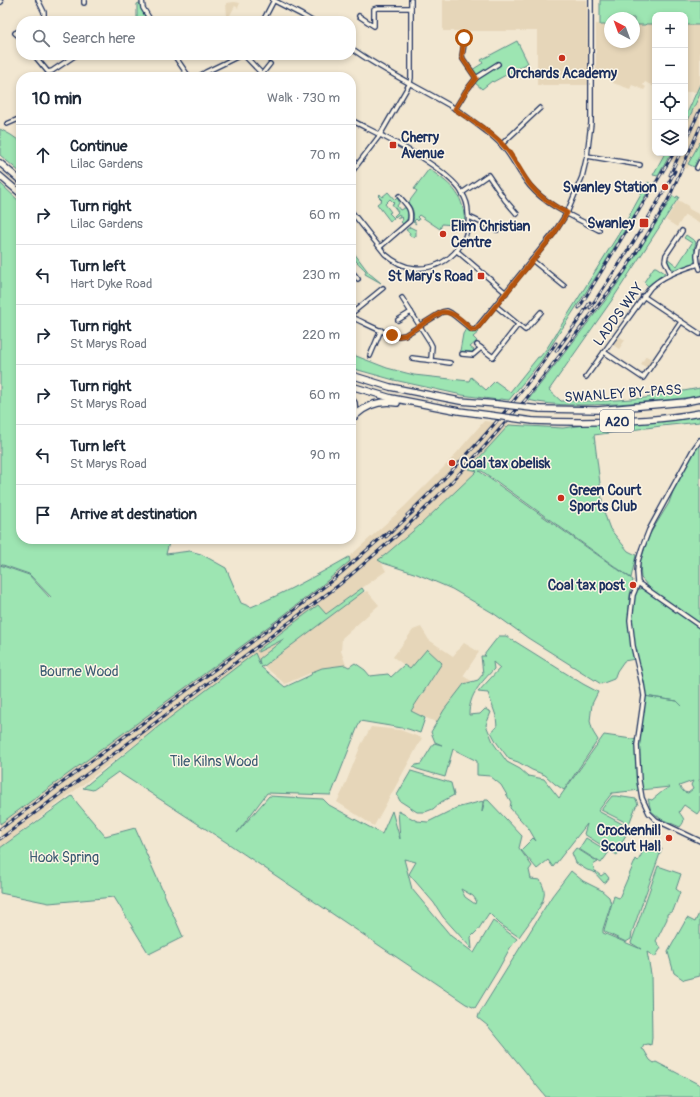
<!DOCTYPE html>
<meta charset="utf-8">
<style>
:root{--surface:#fff;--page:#f6f6f7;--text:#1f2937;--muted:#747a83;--line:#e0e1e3}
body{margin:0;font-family:Pangolin,sans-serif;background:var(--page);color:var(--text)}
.controls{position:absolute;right:12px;top:12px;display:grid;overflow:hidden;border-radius:8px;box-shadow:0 2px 6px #0003}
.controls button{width:36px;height:36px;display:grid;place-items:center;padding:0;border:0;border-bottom:1px solid var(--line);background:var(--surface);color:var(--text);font:20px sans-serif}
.compass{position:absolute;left:604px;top:12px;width:36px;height:36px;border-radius:50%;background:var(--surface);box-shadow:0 2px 6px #0003;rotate:319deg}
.stop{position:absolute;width:12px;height:12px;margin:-9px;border:3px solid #b45309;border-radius:50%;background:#fff}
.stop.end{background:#b45309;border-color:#fff;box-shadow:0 1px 4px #0008}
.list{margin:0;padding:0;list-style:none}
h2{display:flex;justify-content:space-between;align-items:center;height:52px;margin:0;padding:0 16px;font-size:17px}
h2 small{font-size:13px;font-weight:400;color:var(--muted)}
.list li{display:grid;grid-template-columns:26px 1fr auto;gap:12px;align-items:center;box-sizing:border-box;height:60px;padding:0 16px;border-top:1px solid var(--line)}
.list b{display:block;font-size:15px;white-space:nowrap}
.list p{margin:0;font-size:13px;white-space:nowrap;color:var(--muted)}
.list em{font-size:13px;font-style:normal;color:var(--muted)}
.icon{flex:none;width:22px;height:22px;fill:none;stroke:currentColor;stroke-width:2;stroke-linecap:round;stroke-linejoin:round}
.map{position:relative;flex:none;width:700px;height:1097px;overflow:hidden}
.search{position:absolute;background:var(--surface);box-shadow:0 2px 6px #0003;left:16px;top:16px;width:340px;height:44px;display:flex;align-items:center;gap:10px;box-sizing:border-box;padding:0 14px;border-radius:16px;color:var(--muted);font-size:15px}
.panel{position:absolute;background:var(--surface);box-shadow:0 2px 6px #0003;left:16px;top:72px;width:340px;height:472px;border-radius:16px}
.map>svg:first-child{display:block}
.built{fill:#e6d6b9}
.green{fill:#9de5b2;stroke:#5c8a88;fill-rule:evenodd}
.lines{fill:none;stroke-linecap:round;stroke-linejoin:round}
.minor-casing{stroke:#1b2f5e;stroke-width:6}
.trunk-casing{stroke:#1b2f5e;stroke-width:8}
.minor{stroke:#fcf5e5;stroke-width:3.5}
.trunk{stroke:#fcf5e5;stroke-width:5.5}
.rail-casing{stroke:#1b2f5e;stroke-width:3}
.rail{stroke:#fcf5e5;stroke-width:1.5;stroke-dasharray:4.5;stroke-linecap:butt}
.trunk-bridge-casing{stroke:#1b2f5e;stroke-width:8;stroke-linecap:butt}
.trunk-bridge{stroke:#fcf5e5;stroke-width:5.5}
.route{stroke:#b45309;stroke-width:5}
.poi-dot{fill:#c8321e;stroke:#fcf5e5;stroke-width:1.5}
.labels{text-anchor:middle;stroke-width:3;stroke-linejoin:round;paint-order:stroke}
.shield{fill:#fcf5e5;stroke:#5e6a86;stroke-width:1}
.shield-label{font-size:13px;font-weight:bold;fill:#1b2f5e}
.poi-label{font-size:14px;font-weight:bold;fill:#1b2f5e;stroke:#fcf5e5;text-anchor:end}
.street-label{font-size:14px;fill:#1b2f5e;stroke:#fcf5e5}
.park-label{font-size:14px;fill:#3c5c73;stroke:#fcf5e5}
</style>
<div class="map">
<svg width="700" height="1097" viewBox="0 0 700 1097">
<rect width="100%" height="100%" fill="#f2e7d1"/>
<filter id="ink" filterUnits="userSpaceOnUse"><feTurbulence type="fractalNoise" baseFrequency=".025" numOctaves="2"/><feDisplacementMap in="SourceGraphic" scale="8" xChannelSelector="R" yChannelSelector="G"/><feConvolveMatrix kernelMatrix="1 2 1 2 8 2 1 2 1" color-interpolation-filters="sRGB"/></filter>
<g filter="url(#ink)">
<g class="built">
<polygon points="443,0 587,0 588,85 537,85 537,31 443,31"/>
<polygon points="235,2 240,3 238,8 235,6 229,17 227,16 226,3"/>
<polygon points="596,24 610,24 610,42 634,42 634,24 655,24 655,87 645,82 643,85 646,87 644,90 632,85 630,89 613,83 614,79 611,78 596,78"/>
<polygon points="685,24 700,24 700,84 696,92 685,92"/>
<polygon points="700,94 700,143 687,169 667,159 671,153 685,153 685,127"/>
<polygon points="678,200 688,206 689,209 700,215 700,224 685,215 677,227 666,220"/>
<polygon points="619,336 625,340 619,349 613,345"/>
<polygon points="646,356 652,359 647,368 641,364"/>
<polygon points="484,421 521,425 478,471 381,562 386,571 254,665 159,726 0,848 0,823 17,812 68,771 349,557 405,506 448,463"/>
<polygon points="367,591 379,605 342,638 341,651 346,665 322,668 285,684 264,666 358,595"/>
<polygon points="421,627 429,640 453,656 464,643 479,652 463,676 475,683 440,724 411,711 436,673 410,669 393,657 413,630"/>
<polygon points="371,727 400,730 422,738 374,826 337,802 343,790 361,745"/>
</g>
<g class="green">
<polygon points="600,0 700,0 700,25 685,25 685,15 655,15 655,24 646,24 645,25 634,25 634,18 610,18 610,25 600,25"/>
<polygon points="139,3 145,16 143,19 137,21 137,4"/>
<polygon points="517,41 528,63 493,82 492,81 482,89 474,82 479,78 472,70 483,63 481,60"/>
<polygon points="700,84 700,94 685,127 685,118"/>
<polygon points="0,129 11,135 21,142 21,173 0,155"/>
<polygon points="700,142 700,154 694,167 688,164"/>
<polygon points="665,153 671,153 658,176 653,175"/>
<path d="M 429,169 C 454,187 464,194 465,226 L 442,224 L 440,229 L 419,215 L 417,217 L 419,219 L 418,221 L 416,219 L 414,221 L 416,224 L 413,222 C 414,214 414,209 408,203 L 417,191 L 414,189 Z"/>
<polygon points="648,182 652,185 601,269 541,361 509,400 500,399 498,400 462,395 394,380 351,368 351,354 387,368 414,375 469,381 471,377 486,390 495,381 510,392 538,357 540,357 547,348 623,227"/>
<path d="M 0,183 L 21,203 L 21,539 L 170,539 L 166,554 L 190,551 L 201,554 L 226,568 L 241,603 L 251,607 C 285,593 317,575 349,557 L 350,561 L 321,586 L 284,615 L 0,824 L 0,565 L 29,575 L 50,598 L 51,597 L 29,574 L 0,564 Z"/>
<path d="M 388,192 L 395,200 L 397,198 L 399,201 L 399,203 L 397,206 L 400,210 L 404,208 L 406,208 C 410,214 408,220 403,224 L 401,222 L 403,219 L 401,217 L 398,219 L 397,218 L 400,216 L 399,214 L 395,217 L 394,216 L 398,212 L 392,204 L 394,203 L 390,199 L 385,204 L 391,212 L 389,213 L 394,218 L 390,221 L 377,204 L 382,200 L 378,196 L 380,194 L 382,197 Z"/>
<path d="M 673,196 L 676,198 L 677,196 L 679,197 L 612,300 L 549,390 L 561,401 L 603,401 L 645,398 L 700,388 L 700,396 C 672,400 645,402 617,404 C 587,405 557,407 528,400 L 608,297 L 625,273 Z"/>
<polygon points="410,227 416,230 416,236 412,237 409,235 410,233 406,230"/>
<path d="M 686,235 L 696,242 L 694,249 L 695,250 C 695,254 697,260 694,263 C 691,267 677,270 672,269 L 668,262 L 667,258 L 677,266 L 692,243 L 684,238 Z"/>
<path d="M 351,249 L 369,273 L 381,283 L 365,274 L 366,271 C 360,265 351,258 351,249 Z"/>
<polygon points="654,267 656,267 665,273 648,286 644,282"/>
<polygon points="466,329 472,333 478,331 479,332 473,337 477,341 470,347 474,350 472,352 460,351 463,334"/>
<polygon points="700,413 700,422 661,426 594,435 603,508 607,521 610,529 628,551 636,555 631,578 482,471 479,471 633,580 630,595 628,620 635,659 624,661 617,671 614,679 601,684 528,638 493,613 452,589 417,574 383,563 378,560 385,555 419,526 477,471 469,469 509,425 563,428 606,422"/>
<polygon points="700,441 700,625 656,595 641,578 640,561 650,534 669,503 677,480"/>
<path d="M 644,587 L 700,627 L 700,779 L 699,780 L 700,782 L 700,810 L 697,814 L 684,805 L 679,812 C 684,819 686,820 680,827 L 661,819 L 651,811 L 648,799 L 652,800 L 663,791 L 670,787 L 612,793 L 598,811 L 630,828 L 623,840 L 617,855 L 584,834 L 587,824 L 553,867 L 548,860 L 537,869 L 521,850 L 533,838 L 536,841 L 529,829 L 510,808 L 511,802 L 501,785 L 490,776 L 477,775 L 477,761 L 453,749 L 445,777 L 417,769 L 413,767 L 416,765 L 421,764 L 434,743 L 442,745 L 435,742 L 431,732 L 444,710 L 464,684 L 478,680 L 483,674 L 481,656 L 486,656 L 484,655 L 494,642 L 499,636 L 506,636 L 516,642 L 583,684 L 598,692 L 592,704 L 590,721 L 593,732 L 598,740 L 564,790 L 555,784 L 545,775 L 532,770 L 518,762 L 509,759 L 497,743 L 491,732 L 497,727 L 496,716 L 488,693 L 478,692 L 500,668 L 493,662 L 494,669 C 481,683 469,694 469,715 L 480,714 L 485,709 L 491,712 L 486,725 L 494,744 L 507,762 L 520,769 L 528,776 L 544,779 L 559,798 L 604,735 L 639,740 L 645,696 L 677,701 L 682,706 L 677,701 L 644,696 L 634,645 L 630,620 L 635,591 ZM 693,781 L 691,785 L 693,789 L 688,793 L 684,792 L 679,786 Z"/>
<path d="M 362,588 L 364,591 L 264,666 L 261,667 L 285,687 L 311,675 L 312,672 L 322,668 L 345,665 L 349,667 L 355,663 L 365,670 L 370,676 L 388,674 L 391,677 L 404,665 L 410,669 L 427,649 L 442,663 L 411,711 L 425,718 L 420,733 L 408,729 L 360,721 L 331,795 L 267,793 L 237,833 L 269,796 L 323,799 L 329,805 L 382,834 L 392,811 L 400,839 L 398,811 L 417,821 L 428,822 L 456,808 L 483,801 L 482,812 L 485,800 L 488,800 L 522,836 L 519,848 L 532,866 L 529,870 L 531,879 L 540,880 C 543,886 545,890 544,896 C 543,906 525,928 519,937 L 500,924 L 489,913 L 478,930 L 471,937 L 472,949 L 443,917 L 434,903 L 409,874 L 416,862 L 404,859 L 412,889 L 451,936 L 474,953 L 493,921 L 517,939 L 510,948 L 498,970 L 475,1008 L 466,1004 L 229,844 L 118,772 L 93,790 L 83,788 L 159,726 L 255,653 L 260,665 L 259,659 L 284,639 L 258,652 L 258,650 L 318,605 L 326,614 ZM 461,889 L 473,896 L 476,900 L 475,904 L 465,897 Z"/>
<polygon points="411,771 451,783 454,795 441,802 433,809 425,812 417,812 400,801 397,795"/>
<polygon points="72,796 78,804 105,836 135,828 183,937 149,954 114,897 49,903 0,893 0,848"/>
<polygon points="612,796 616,796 636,799 638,805 636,806 629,824 601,810"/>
<polygon points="586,838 609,852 601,863 579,849"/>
<polygon points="648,842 662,848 632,932 631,939 626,942 605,932 604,930 614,896 619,898 636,859 638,861"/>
<polygon points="576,848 598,862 593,865 595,871 601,876 605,873 609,878 606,882 604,883 594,872 587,870 576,863 572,853"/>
<polygon points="658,866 681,874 676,889 680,892 673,911 667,914 667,919 656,941 661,948 655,957 647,952 651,974 652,1038 651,1045 648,1044 644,1045 642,1049 644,1050 650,1060 654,1063 656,1062 700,1085 700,1097 546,1097 488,1026 478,1018 479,1014 552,896 571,871 583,881 601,890 609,897 611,904 603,929 603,933 641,949 631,943"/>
<polygon points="700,911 700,976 684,980 674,973 668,952 687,918 695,922"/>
</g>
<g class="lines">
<g class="minor-casing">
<g id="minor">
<polyline points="84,0 84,3"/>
<polyline points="142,0 143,8 151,21"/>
<polyline points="273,0 302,15 312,21"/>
<polyline points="0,1 1,2"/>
<polyline points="359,16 374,26 374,9 377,8 411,8"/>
<polyline points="37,21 44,17 44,12 38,0"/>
<polyline points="263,21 274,0"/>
<polyline points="21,38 15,33 21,30"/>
<path d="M 351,48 C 383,71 420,88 454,108 C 467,116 479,126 491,135 C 511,151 515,168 530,186 C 547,206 576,218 599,230"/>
<polyline points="34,55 48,72 52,71 76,55"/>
<polyline points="174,55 189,77"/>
<polyline points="244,55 265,77"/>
<polyline points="262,74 270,64"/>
<polyline points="198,77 206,72 241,55"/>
<polyline points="476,78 498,64"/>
<polyline points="455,109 466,91 476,78 463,59 462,56 465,38"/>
<path d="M 351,120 C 382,136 415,151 443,173 C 450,179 458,185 462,193 C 466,199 468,206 468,213 C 472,244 445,271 414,268 C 403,267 393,261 385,254 L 351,211"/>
<polyline points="7,124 21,118"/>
<polyline points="502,144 540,108"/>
<polyline points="587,156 640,165"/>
<polyline points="697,168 700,162"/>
<polyline points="351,173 380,135 410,83 411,78 411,0"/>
<polyline points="462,193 488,175 505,200 517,214"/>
<polyline points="469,217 497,230"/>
<path d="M 700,242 C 696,251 696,260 700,269"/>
<path d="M 380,247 L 410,221 C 412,208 407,206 399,196"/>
<polyline points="457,251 506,293"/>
<polyline points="532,260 564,286"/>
<polyline points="671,274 665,261 666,255 682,231"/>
<polyline points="351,277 354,274 358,279"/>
<polyline points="643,296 700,334"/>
<polyline points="402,298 430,342 432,346 431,359"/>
<polyline points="496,306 525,330 541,312"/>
<polyline points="351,314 383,288"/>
<path d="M 351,317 C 362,321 389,337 399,336 C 400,336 403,335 405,335 L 442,312 L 447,311 L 451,313 L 472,330 L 475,330 L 554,233 L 567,213 L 582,177 L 587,156 L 591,123 L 591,0"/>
<polyline points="398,320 411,312"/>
<polyline points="477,345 493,357 518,325"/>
<polyline points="604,352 643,378 681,322"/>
<polyline points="462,354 473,355 481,348"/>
<polyline points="370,356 381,330"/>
<path d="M 412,358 C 425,360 437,361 450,363"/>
<path d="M 586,377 L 650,288 C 663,275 681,270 698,264"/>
<polyline points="700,440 693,450 649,530 642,548 638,561 637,572 638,583 633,595 630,620 633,646 642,684 644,696 637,745 639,781 642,798 649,813 656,820 700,841"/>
<polyline points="638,583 700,626"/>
</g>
</g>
<g class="trunk-casing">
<g id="trunk">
<polyline points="0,163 21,181"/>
<polyline points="0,176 21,194"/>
<polyline points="351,375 390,387 460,401 497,404"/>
<polyline points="351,386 391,398 459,411 489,415"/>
<polyline points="351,399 354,403 355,416"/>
<polyline points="540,409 598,410 685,402 700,399"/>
<path d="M 355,416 C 367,404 380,400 397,403"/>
<path d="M 533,421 C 588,423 646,423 700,413"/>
</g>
</g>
<use href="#minor" class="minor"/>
<use href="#trunk" class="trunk"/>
<g class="rail-casing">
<g id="rail">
<polyline points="685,142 700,110"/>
<polyline points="670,175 680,153"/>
<polyline points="579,308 674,153"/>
<path d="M 590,308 C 620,264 650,218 675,171"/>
<polyline points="556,351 580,318 590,302"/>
<path d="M 407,515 C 462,463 514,407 556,343"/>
<polyline points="386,537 413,512"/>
<polyline points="0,829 292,612 335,578 389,531"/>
<polyline points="0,839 262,643 339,585 402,531 442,492 485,446 526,399 624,272 657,219 669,198 700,127"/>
</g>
</g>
<use href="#rail" class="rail"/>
<g class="trunk-bridge-casing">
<g id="trunk-bridge">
<polyline points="497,404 540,409"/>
<polyline points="489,415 533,421"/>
</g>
</g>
<use href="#trunk-bridge" class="trunk-bridge"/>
</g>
</g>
<g class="lines" filter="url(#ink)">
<path class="route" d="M 392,335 L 399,336 L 405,335 L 442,312 C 454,311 463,322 472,330 L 476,330 L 554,234 L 567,213 C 553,206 540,198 530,185 C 520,172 514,156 502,144 C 489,130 470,120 455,109 L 466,91 L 476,78 L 463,59 L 462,56 L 464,38"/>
</g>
<g class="poi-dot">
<circle cx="562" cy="58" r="4"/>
<rect x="389" y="141" width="8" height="8" rx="2"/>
<circle cx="665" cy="187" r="4"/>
<rect x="639" y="218" width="10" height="10" rx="2"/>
<circle cx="443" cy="234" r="4"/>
<rect x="477" y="272" width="8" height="8" rx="2"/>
<circle cx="452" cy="463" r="4"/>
<circle cx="561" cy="498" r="4"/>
<circle cx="633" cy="585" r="4"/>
<circle cx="669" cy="838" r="4"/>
</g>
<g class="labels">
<rect class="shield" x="600" y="410" width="34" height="22" rx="3"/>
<g class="shield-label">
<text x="617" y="426">A20</text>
</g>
<g class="poi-label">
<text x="562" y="78" text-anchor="middle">Orchards Academy</text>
<text x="401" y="142" text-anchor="start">Cherry<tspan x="401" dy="16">Avenue</tspan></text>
<text x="657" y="192">Swanley Station</text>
<text x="635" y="228">Swanley</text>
<text x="451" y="231" text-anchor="start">Elim Christian<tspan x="451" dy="16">Centre</tspan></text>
<text x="473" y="281">St Mary's Road</text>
<text x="460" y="468" text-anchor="start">Coal tax obelisk</text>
<text x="569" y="495" text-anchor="start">Green Court<tspan x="569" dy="16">Sports Club</tspan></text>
<text x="625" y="590">Coal tax post</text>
<text x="661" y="835">Crockenhill<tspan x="661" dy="16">Scout Hall</tspan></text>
</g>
<g class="street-label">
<text transform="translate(618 314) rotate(-54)" y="5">LADDS WAY</text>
<text transform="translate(623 393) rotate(-4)" y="5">SWANLEY BY-PASS</text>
</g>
<g class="park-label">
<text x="79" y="676">Bourne Wood</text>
<text x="214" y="766">Tile Kilns Wood</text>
<text x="64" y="862">Hook Spring</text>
</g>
</g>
</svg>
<div class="controls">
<button>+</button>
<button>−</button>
<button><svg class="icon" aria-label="locate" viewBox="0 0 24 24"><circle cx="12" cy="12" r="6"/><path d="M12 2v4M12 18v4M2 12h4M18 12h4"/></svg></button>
<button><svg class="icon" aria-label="layers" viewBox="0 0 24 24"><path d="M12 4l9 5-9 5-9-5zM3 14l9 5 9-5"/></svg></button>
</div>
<svg class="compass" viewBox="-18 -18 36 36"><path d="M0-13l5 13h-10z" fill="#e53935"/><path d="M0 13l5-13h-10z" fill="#747a83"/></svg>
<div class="stop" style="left:464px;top:38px"></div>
<div class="stop end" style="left:392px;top:335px"></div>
<div class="search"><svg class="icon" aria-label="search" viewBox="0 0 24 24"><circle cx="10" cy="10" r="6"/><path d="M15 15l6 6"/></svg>Search here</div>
<section class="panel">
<h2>10 min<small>Walk · 730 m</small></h2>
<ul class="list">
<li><svg class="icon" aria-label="ahead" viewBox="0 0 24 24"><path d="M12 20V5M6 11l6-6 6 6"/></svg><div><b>Continue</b><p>Lilac Gardens</p></div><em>70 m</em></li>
<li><svg class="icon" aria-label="right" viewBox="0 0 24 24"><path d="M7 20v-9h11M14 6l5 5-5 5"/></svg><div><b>Turn right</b><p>Lilac Gardens</p></div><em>60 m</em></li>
<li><svg class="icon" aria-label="left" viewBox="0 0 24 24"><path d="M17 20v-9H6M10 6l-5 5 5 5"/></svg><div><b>Turn left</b><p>Hart Dyke Road</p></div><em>230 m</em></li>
<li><svg class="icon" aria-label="right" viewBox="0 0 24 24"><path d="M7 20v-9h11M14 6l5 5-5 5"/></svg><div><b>Turn right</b><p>St Marys Road</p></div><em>220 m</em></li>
<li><svg class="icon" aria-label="right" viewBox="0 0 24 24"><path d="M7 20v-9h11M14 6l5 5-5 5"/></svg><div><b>Turn right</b><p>St Marys Road</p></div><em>60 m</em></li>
<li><svg class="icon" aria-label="left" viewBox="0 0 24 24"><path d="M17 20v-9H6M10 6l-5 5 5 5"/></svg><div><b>Turn left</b><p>St Marys Road</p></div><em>90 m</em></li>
<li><svg class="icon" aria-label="arrive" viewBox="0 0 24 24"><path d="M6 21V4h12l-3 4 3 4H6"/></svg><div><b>Arrive at destination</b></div></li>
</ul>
</section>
</div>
